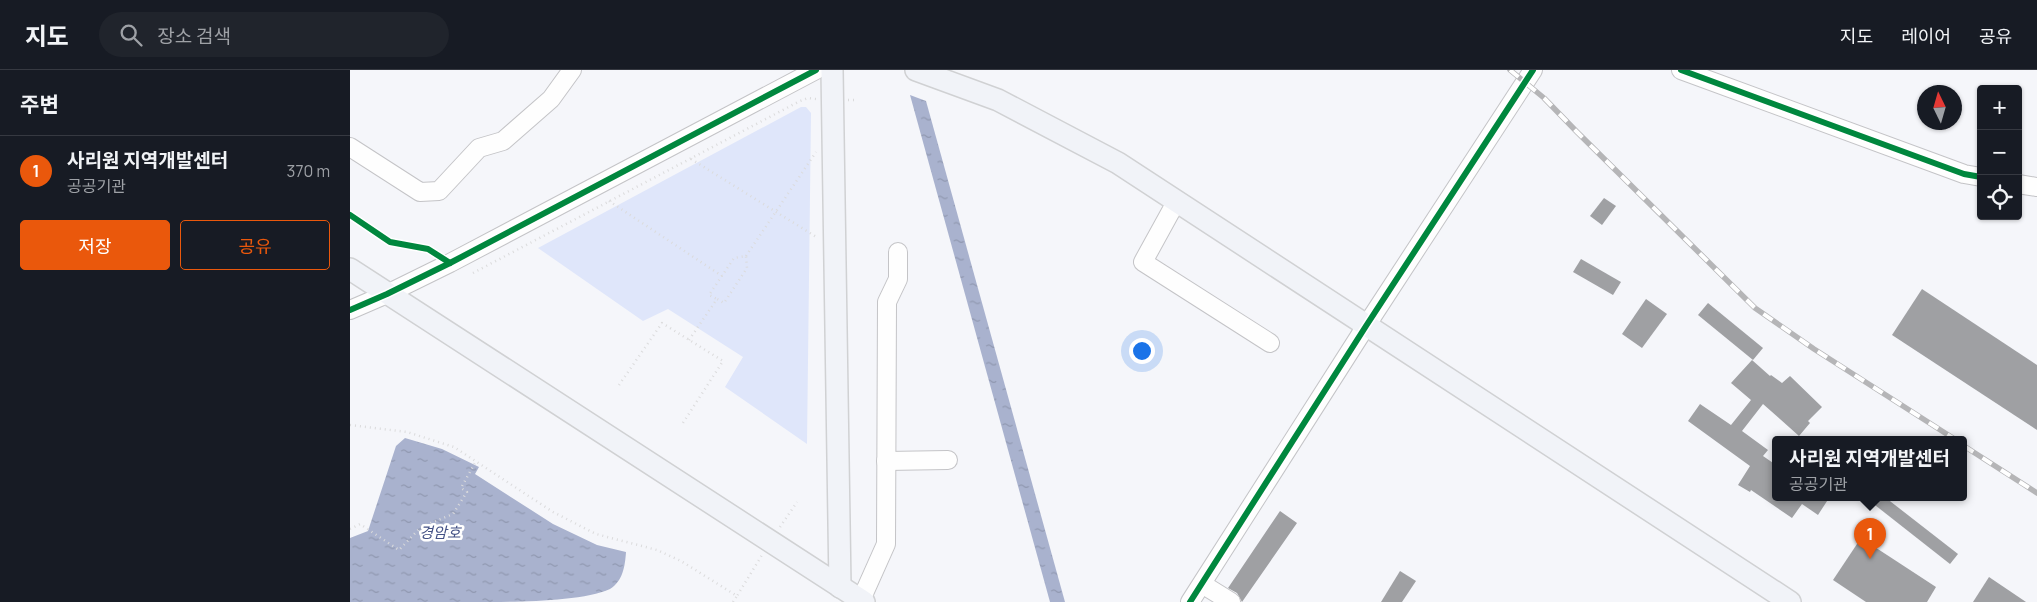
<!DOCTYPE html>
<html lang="ko">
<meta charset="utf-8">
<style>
:root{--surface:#171b24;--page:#20242c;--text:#f1f3f6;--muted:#9ea1a6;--line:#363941;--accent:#ea580c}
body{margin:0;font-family:Manrope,"Noto Sans KR",sans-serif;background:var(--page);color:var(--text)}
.controls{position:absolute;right:15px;top:15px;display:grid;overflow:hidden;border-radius:5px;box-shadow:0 1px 4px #0004}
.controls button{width:45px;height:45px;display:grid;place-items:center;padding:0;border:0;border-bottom:1px solid var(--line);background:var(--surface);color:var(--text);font:25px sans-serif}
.compass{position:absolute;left:1567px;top:15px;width:45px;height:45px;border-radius:50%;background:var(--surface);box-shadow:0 1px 4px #0004;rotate:355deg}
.you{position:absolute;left:791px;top:280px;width:18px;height:18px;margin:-12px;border:4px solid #fff;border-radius:50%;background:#1a73e8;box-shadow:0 0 0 8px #1a73e833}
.badge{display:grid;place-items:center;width:32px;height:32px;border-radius:50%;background:var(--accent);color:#fff;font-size:16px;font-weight:700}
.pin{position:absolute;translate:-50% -41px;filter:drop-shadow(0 1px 2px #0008)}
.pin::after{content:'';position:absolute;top:26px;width:18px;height:15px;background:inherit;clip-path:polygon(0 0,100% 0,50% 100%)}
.popup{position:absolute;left:1422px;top:366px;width:195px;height:65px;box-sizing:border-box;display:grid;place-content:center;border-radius:5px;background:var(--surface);filter:drop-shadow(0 1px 4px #0005);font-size:16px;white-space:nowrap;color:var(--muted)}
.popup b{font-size:19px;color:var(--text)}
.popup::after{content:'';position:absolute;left:50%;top:100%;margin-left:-10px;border:10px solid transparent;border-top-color:var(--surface)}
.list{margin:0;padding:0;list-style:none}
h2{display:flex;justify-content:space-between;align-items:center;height:65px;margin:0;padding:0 20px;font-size:21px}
h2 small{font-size:16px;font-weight:400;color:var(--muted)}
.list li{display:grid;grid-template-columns:32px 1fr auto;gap:15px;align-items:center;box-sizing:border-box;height:70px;padding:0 20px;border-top:1px solid var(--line)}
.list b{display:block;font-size:19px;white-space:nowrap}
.list p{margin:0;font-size:16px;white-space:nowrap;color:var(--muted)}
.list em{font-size:16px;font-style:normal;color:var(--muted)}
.actions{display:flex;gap:10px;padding:15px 20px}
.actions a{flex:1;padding:11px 0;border:1px solid var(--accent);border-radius:5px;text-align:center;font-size:18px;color:var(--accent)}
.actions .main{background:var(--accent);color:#fff}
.icon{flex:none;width:28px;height:28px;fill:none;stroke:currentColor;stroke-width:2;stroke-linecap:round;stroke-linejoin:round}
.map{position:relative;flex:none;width:1687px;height:532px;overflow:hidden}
header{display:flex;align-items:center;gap:30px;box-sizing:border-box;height:70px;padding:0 25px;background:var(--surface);border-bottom:1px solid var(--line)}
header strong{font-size:24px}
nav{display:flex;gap:28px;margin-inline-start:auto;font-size:18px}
.search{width:350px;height:45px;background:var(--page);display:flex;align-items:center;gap:12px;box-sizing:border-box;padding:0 18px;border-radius:28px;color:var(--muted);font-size:19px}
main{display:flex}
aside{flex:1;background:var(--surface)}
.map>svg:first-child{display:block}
.green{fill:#dfe6fa}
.water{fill:url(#water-ripples)}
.building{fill:#9fa0a3}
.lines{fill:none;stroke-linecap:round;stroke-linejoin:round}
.minor-casing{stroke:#c4c4c7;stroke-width:20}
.major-casing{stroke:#d0d1d3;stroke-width:24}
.path{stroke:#dbdbdc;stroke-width:2.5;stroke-dasharray:1 4;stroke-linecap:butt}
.minor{stroke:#fefefe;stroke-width:18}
.major{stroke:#f1f3f8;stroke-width:21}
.rail-casing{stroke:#b5b5b7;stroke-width:5.5}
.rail{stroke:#fff;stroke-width:4;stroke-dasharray:11;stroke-linecap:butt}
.cycleway-casing{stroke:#fff;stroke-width:9}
.cycleway{stroke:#00873e;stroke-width:6}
.labels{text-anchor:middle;stroke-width:5;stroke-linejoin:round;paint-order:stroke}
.water-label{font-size:15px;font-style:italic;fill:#435185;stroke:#fff}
</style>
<header>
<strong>지도</strong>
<div class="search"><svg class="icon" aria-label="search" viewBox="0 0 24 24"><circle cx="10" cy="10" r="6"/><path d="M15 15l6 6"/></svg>장소 검색</div>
<nav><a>지도</a><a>레이어</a><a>공유</a></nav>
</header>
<main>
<aside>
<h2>주변<small></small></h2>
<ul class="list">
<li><span class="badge">1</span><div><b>사리원 지역개발센터</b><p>공공기관</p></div><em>370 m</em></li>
</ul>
<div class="actions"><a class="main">저장</a><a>공유</a></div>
</aside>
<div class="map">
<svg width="1687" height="532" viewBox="0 0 1687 532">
<defs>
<pattern id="water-ripples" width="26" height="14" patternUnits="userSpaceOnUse" patternTransform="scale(1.25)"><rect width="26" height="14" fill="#a9b2ce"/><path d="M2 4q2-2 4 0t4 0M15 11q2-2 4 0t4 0" fill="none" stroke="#9098b0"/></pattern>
</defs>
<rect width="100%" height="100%" fill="#f5f6fa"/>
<polygon class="green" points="451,37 456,37 461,43 457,374 375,317 393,287 318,239 293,251 188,178"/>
<g class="water">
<polygon points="560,25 576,31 715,532 700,532"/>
<path d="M 55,368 L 92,379 L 129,397 L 125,404 L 203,454 L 247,475 L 276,482 C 275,496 273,511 260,519 C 232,532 161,532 126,532 C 84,532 42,532 0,532 L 0,468 L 18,461 L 46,376 Z"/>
</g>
<g class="building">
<polygon points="1254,128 1266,136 1252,155 1240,146"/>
<polygon points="1231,189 1271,212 1263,225 1223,202"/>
<polygon points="1572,219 1687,295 1687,360 1542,265"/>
<polygon points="1296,229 1317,244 1292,278 1272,264"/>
<polygon points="1358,233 1413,278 1403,290 1348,245"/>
<polygon points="1402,290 1420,306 1421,305 1432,313 1440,306 1472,337 1458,351 1460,353 1449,366 1413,334 1392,361 1418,380 1413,386 1426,395 1426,428 1479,428 1468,445 1452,434 1442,448 1401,420 1400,422 1388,415 1400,396 1338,351 1350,334 1381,355 1401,330 1381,313"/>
<polygon points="1516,428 1536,428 1608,484 1600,494"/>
<polygon points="930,441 947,453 892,532 887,523 878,518"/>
<polygon points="1511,468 1586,517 1577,532 1516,532 1483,510"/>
<polygon points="1050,501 1066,511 1052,532 1031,532"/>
<polygon points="1639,507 1676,532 1623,532"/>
</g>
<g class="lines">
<g class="minor-casing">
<g id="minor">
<polyline points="1331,0 1614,104 1631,107"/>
<polyline points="0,77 70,122 89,121 129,78 153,71 201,29 222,0"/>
<polyline points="1668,114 1687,117"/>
<polyline points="826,132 793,192 920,273"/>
<polyline points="0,240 37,224 100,193 466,0"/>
<polyline points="536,391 598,390"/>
<polyline points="852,514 881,532"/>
<polyline points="511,530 536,474 537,232 548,209 548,182"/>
<polyline points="840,532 1016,256 1183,0"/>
</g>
</g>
<g class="major-casing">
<g id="major">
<polyline points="482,0 490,517"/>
<polyline points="566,0 648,30 768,93 1440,532"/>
<polyline points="0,199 514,532"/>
</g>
</g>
<g class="path">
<polyline points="498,30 505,30"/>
<polyline points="341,89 468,168"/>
<polyline points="259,131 372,206"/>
<polyline points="396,186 466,82"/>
<polyline points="123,203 450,31 458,28 466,29"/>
<polyline points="339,270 367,229 374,233 397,198 396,186 384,188 359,225 367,229"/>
<polyline points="269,315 312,253 373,291 331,356"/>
<polyline points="0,355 57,362 104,377 203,442 246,464 307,480 331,491 387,526 412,485"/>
<polyline points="430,457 447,432"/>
<polyline points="0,459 10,454 49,480 71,457 103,444 117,422 111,418 126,391"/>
<polyline points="383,532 387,526"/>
</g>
<use href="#minor" class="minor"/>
<use href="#major" class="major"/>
<g class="rail-casing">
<g id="rail">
<polyline points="1160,0 1194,28 1227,62 1405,238 1464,279 1606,370"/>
<polyline points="1614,376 1687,423"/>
</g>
</g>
<use href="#rail" class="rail"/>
<g class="cycleway-casing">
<g id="cycleway">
<polyline points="1331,0 1614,104 1631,107"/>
<polyline points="0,145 40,172 78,179 100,193"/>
<polyline points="0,240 37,224 100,193 466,0"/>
<polyline points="840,532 1016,256 1183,0"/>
</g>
</g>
<use href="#cycleway" class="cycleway"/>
</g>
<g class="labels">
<g class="water-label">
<text x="90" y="468">경암호</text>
</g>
</g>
</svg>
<div class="controls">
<button>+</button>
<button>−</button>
<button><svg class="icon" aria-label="locate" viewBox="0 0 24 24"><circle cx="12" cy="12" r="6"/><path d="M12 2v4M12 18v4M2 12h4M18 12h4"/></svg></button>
</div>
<svg class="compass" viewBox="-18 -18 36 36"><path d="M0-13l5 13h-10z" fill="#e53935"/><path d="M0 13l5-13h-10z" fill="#9ea1a6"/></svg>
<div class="you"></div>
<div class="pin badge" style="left:1520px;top:489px">1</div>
<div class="popup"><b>사리원 지역개발센터</b>공공기관</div>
</div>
</main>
